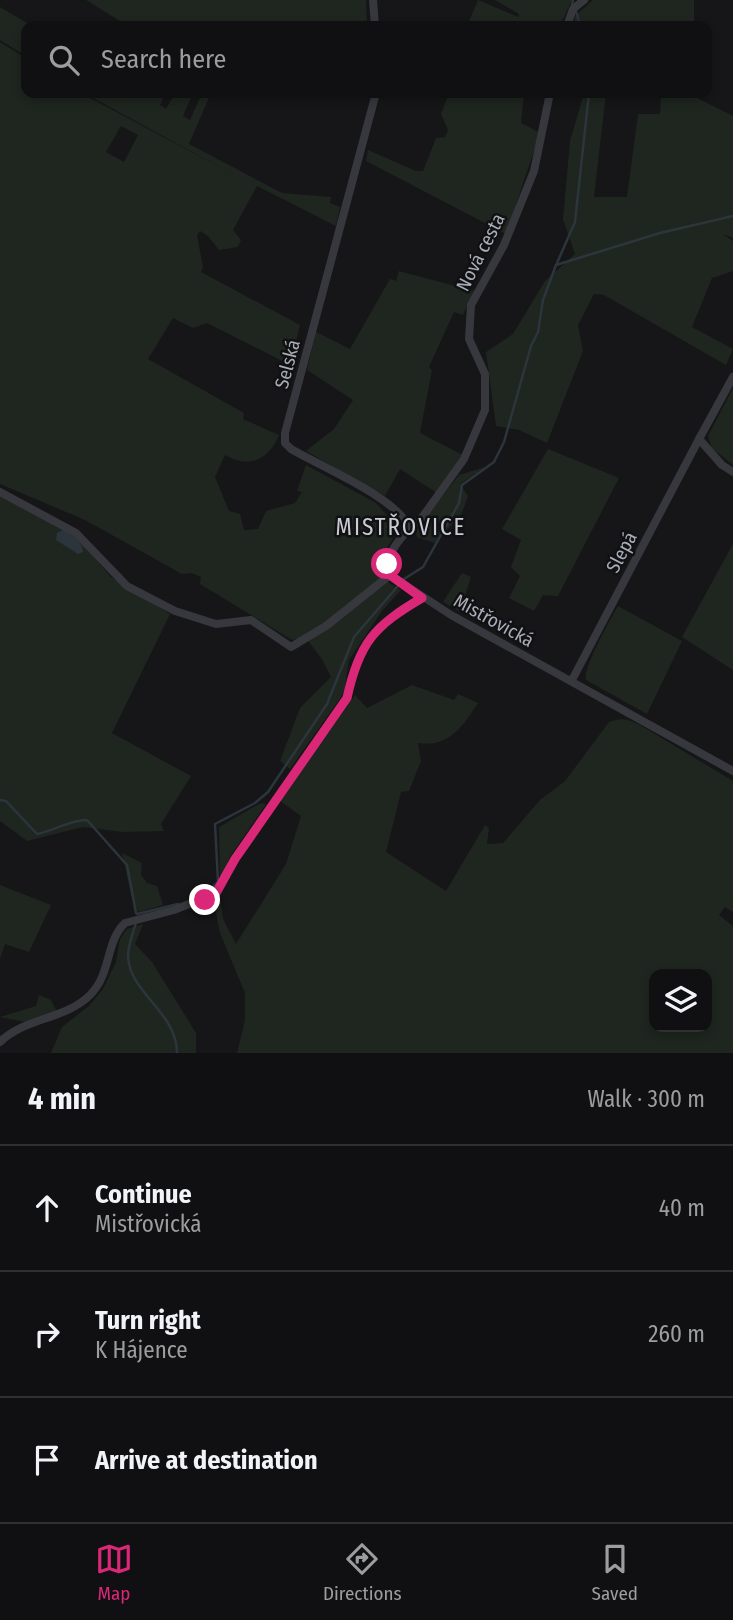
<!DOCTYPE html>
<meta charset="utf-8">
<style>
:root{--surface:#101012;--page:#1e1e20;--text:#f1f3f6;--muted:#9c9d9f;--line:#303032;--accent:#db2777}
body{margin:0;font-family:"Fira Sans Condensed",sans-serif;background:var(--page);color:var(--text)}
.controls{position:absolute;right:21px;bottom:21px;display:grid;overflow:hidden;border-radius:14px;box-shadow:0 4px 10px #0003}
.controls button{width:63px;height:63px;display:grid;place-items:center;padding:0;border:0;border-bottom:2px solid var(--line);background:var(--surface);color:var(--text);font:35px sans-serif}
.stop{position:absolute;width:21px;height:21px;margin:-16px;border:5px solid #db2777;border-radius:50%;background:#fff}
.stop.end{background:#db2777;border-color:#fff;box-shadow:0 2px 7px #0008}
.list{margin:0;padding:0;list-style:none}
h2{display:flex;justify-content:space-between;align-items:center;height:91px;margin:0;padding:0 28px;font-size:30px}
h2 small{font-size:23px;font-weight:400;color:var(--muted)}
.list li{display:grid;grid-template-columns:46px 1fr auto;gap:21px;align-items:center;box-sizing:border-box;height:126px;padding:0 28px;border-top:2px solid var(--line)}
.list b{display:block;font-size:26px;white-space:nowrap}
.list p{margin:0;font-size:23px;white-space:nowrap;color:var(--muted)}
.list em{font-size:23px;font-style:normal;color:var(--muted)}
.icon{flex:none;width:38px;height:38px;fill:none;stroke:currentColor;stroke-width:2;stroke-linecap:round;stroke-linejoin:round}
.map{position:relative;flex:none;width:733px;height:1053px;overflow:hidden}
.search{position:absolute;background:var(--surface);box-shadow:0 4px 10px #0003;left:21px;right:21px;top:21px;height:77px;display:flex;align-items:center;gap:18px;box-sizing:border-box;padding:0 24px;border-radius:14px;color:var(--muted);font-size:26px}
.sheet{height:469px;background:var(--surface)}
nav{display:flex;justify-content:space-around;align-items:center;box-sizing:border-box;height:98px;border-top:2px solid var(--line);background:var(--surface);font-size:19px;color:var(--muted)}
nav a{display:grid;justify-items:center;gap:4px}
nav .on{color:var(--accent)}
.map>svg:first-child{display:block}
.green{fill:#1e261f;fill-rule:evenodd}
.water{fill:#2c353c}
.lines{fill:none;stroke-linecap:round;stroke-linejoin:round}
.stream{stroke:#2c353c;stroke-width:2.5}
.street{stroke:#37383d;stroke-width:8}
.route{stroke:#db2777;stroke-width:9}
.labels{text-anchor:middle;stroke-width:5;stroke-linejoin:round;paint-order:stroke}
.street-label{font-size:19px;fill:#a8adb8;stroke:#111113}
.quarter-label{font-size:23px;letter-spacing:2px;fill:#c9ccd4;stroke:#111113}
</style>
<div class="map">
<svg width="733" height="1053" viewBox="0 0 733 1053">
<rect width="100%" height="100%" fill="#161618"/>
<g class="green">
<polygon points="86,0 366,0 367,26 128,26"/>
<polygon points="478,0 518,17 519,14 495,0 572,0 560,26 467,26"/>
<polygon points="593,0 694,0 694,26 573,26 575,16"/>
<polygon points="0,7 32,26 26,26 26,56 0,40"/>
<path d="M 0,42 L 26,58 L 26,93 L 81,93 L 240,178 L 84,93 L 166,93 L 160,105 L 166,109 L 175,93 L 193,93 L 183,116 L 190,120 L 202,93 L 211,93 L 189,144 L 282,193 L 331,197 L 330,203 L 340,207 L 336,226 L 257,186 L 233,230 L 241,240 L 238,247 L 219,250 L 208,236 L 200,231 L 197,235 L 203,267 L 201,272 L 300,325 L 290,365 L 207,323 L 193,328 L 173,318 L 148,359 L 244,413 L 243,419 L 279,435 C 269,460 249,469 225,455 L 215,477 L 229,511 L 240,514 L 244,530 L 258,529 L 266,511 L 295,503 L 302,492 L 297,491 L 306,465 L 376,503 L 390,519 L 395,516 L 401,524 L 383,555 L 379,571 L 389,583 L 401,590 L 382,611 L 349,660 L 344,693 L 290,769 L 280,761 L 300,708 L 331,677 L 322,659 L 305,637 L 292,640 L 200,584 L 201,577 L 191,573 L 182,574 L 85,520 L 0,484 ZM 121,126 L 138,135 L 124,162 L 106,152 Z"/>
<polygon points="449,93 524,93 521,123 540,133 506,234 366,161 368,150 416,171 423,171 436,138 445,137 448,130 441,114"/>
<polygon points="584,93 606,93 594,197 627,197 638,114 660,114 661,93 702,93 699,99 733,116 733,238 723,234 733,241 733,271 712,278 692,327 733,349 726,365 604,295 594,294 578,325 583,351 547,443 519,430 496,426 486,352 513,334 545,281 575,254 563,219 570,141"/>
<polygon points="399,271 474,291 463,315 454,312 429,367 432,370 420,433 463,455 437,493 400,469 385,496 306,451 334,429 353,400 307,370 316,332 350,349 390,279 396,281"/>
<polygon points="733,388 733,465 712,448 708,436"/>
<polygon points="548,449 619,478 558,596 543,595 534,611 509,598 520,576 511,567 521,540 502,529"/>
<polygon points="485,467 460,484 468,496 462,513 435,543 417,537 416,530 459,475"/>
<polygon points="0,496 62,530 57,533 82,544 111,577 170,614 112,733 191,776 161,824 164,831 123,832 83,827 27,841 0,821"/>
<polygon points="733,544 733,670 682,637"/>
<polygon points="462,573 471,577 464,599 474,612 471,618 443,602"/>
<path d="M 618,606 L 682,641 L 647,714 L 586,680 C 583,667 610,620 618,606 Z"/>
<path d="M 412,685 L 454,700 L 458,694 L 478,703 C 463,726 449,748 418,743 L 421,761 L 409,791 L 401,792 L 386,852 L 446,891 L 485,825 L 489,828 L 487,844 L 503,843 L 540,800 L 565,781 L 609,722 C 622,717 628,719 640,725 L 733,781 L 733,912 L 725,907 L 719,915 L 733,926 L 733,1053 L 237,1053 L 245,1020 L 245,993 L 220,933 L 214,902 L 220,896 L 223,919 L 236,944 L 286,864 L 301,816 L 280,801 L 355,695 L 367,708 ZM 654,974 L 707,974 L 707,1027 L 654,1027 Z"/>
<polygon points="261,803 266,804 230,857 220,881 219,827"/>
<polygon points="122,853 142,863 141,875 147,883 157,886 163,905 138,912 131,894"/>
<polygon points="0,885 51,905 29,952 5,944 0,959"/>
<polygon points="143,924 135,944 152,962 196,1033 196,1053 51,1053 62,1027 90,1005 103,989 116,962 120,939 127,929"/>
<polygon points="39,995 51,1000 57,1012 26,1022 0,1017 36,1006"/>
</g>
<path class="water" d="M 62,530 C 73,535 81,539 83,552 L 78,554 L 56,540 L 57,533 Z"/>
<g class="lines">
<g class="stream">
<polyline points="572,5 573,0"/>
<polyline points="576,11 580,26"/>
<polyline points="557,263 575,222 589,93"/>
<path d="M 0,800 L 6,801 L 37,834 C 54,831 69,820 87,820 L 127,865 L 136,913"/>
<polyline points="204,895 218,882 215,824 255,803 268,792 327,704 354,637 404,579 423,567 459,503 462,485 494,462 504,442 531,346 538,332 543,300 556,265 660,233 733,216"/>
<polyline points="137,914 178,904"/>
<path d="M 136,923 C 133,933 128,945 128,956 C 129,993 177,1012 177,1053"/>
</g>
<g class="street">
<polyline points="373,0 375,26"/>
<polyline points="567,26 573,9 584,0"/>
<path d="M 376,93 L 285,433 L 285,443 L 291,449 C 318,465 402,500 409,529 C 396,543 385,556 390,575"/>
<polyline points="733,377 699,439 722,465 733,472"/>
<polyline points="0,492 76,533 127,586 175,611 216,624 251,620 291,647 326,626 390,575"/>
<polyline points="409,529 421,519 464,459 485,410 485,374 469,339 471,305 504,245 534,171 550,93"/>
<polyline points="390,575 451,615 733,771"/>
<polyline points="572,680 699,439"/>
<path d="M 0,1042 C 26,1017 65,1020 90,995 C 112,973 105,942 125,923 L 174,910 L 217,893 L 235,859 L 347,698 C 359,643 374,626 422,598"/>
</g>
</g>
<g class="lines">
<path class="route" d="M 205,900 L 216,893 L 235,859 L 347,698 C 359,643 374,626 422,598 L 390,575 L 387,564"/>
</g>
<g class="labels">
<g class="street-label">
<text transform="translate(480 252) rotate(-63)" y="7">Nová cesta</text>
<text transform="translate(287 364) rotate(-75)" y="7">Selská</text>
<text transform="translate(621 552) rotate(-62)" y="7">Slepá</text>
<text transform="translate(494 620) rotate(29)" y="7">Mistřovická</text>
</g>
<g class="quarter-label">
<text x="401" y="535">MISTŘOVICE</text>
</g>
</g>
</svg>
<div class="controls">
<button><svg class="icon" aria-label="layers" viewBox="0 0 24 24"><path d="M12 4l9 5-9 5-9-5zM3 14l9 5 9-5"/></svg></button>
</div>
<div class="stop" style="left:387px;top:564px"></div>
<div class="stop end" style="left:205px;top:900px"></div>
<div class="search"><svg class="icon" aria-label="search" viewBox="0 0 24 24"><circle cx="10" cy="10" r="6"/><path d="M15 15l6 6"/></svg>Search here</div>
</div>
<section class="sheet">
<h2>4 min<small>Walk · 300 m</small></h2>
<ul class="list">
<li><svg class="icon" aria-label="ahead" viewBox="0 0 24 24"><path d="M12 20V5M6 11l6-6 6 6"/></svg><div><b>Continue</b><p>Mistřovická</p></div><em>40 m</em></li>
<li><svg class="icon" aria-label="right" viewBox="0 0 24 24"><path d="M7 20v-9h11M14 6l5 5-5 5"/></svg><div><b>Turn right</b><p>K Hájence</p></div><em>260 m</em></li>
<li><svg class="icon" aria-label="arrive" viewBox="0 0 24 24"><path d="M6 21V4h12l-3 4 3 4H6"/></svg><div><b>Arrive at destination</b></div></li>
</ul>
</section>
<nav>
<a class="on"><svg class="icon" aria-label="map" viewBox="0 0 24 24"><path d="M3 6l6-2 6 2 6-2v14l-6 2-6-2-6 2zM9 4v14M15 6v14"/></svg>Map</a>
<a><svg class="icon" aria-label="directions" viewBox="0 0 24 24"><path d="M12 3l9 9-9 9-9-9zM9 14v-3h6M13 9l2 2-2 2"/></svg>Directions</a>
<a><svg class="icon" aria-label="saved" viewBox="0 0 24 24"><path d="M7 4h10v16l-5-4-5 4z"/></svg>Saved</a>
</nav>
